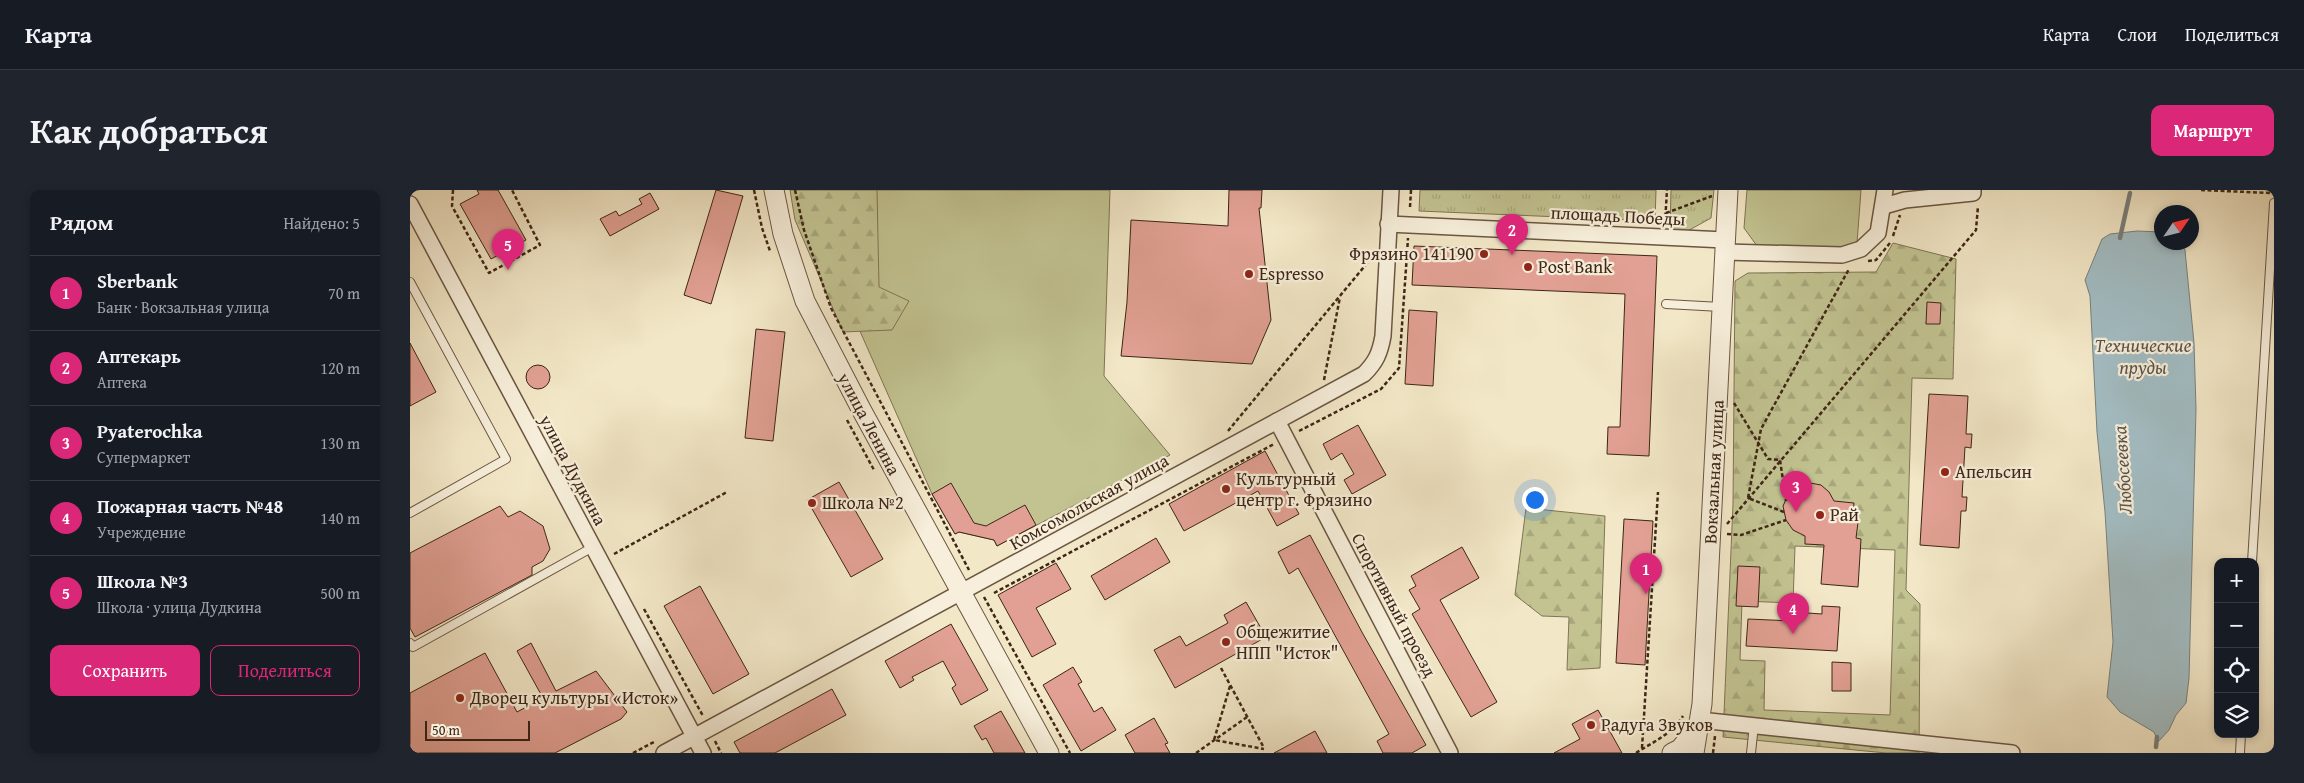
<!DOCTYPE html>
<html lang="ru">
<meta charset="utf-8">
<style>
:root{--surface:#171b24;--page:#20242c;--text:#f1f3f6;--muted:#9ea1a6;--line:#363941;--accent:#db2777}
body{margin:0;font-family:"Gentium Book Plus",serif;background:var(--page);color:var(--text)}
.controls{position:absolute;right:15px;bottom:15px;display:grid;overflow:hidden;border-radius:10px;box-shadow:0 2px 8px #0003}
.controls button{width:45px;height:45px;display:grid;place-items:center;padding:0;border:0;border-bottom:1px solid var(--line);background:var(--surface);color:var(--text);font:25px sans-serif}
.compass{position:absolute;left:1744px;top:15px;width:45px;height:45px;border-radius:50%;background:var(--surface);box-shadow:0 2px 8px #0003;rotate:55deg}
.scale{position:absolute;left:15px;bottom:12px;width:105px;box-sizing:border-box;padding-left:5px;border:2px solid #3e2616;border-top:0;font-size:14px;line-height:18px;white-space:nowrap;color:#3e2616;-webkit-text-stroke:4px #f7efdb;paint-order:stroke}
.you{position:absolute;left:1124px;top:309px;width:18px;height:18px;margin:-12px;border:4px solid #fff;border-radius:50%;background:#1a73e8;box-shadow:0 0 0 8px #1a73e833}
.badge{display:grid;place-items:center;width:32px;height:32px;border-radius:50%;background:var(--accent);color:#fff;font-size:16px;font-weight:700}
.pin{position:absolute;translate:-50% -41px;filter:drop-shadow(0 1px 2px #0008)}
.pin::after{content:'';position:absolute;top:26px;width:18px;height:15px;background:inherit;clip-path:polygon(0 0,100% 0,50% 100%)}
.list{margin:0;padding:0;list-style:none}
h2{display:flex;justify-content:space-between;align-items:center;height:65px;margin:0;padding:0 20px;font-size:21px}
h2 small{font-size:16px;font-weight:400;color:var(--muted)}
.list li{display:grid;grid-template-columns:32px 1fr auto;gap:15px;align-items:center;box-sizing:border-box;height:75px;padding:0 20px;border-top:1px solid var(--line)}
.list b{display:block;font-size:19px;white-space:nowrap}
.list p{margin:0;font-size:16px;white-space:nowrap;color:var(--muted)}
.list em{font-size:16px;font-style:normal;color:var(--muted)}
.actions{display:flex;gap:10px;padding:15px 20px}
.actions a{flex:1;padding:11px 0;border:1px solid var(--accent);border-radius:10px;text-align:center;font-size:18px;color:var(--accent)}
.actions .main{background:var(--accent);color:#fff}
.icon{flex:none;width:28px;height:28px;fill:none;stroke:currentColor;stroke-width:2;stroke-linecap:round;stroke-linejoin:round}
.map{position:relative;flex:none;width:1864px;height:563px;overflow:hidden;border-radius:10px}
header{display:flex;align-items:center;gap:30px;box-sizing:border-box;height:70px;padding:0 25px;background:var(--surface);border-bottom:1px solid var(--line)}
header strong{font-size:24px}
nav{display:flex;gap:28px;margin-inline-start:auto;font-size:18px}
.intro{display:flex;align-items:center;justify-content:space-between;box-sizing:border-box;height:120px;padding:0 30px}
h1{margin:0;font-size:35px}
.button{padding:12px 22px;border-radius:10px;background:var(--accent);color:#fff;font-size:18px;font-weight:700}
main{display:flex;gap:30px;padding:0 30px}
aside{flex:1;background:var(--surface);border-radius:10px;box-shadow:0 2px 8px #0003}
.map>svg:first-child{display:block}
.grass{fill:#c2c391;stroke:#807454}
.forest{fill:url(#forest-firs);stroke:#807454;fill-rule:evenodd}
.park{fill:url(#park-tufts);stroke:#807454}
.water{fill:#a2bcc2;stroke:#7a807d}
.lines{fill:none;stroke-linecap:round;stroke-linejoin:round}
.stream{stroke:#7a807d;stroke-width:4.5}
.building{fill:#e1a093;stroke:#3e2616}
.service-casing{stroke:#6b5642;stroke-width:10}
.minor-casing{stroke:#6b5642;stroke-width:18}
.tertiary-casing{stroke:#6b5642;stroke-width:21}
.path{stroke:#3e2616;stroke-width:2.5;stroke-dasharray:4 2.5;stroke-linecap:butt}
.service{stroke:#f7efdb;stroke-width:8}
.minor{stroke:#f7efdb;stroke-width:15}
.tertiary{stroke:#f7efdb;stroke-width:19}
.poi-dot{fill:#8f2418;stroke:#f7efdb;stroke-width:2}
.labels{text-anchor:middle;stroke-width:4.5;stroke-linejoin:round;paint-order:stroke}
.street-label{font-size:18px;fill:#3e2616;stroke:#f7efdb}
.poi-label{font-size:18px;fill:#3e2616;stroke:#f7efdb;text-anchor:start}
.water-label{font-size:19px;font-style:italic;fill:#5c534a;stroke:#f7efdb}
</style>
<header>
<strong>Карта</strong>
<nav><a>Карта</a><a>Слои</a><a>Поделиться</a></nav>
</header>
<div class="intro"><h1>Как добраться</h1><a class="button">Маршрут</a></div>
<main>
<aside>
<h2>Рядом<small>Найдено: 5</small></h2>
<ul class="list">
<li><span class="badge">1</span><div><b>Sberbank</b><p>Банк · Вокзальная улица</p></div><em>70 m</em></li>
<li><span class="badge">2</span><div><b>Аптекарь</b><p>Аптека</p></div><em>120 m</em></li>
<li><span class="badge">3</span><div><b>Pyaterochka</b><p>Супермаркет</p></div><em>130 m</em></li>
<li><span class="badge">4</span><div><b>Пожарная часть №48</b><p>Учреждение</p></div><em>140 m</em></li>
<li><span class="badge">5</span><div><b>Школа №3</b><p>Школа · улица Дудкина</p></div><em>500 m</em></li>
</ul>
<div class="actions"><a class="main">Сохранить</a><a>Поделиться</a></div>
</aside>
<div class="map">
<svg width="1864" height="563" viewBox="0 0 1864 563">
<defs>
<pattern id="forest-firs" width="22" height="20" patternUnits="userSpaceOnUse" patternTransform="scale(1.25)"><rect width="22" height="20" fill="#c2c391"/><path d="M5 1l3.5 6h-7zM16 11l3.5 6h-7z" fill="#a8a77c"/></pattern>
<pattern id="park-tufts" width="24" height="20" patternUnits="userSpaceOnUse" patternTransform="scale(1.25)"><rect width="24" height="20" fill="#c2c391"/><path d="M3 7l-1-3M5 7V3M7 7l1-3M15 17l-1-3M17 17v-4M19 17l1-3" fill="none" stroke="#a8a77c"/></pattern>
</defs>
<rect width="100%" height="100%" fill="#f2e7c7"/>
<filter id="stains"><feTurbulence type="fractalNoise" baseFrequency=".004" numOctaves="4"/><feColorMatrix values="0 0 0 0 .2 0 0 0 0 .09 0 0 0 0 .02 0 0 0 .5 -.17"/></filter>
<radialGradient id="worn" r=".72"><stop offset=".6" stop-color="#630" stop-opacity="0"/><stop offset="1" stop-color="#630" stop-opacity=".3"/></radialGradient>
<g class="grass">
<polygon points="399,0 700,0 694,186 760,265 587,356 584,350 549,342 545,344 522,304 403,35"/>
<polygon points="1337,0 1451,0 1447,53 1427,60 1347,56 1334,38"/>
</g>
<g class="forest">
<polygon points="380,0 467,0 469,97 499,111 482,140 433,142 385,30"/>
<path d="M 1483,53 L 1546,69 L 1543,189 L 1502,188 L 1496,400 L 1510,414 L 1509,563 L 1476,563 L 1313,547 L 1323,314 L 1325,91 L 1338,83 L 1466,82 ZM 1385,356 L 1485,360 L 1480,525 L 1354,520 L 1355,471 L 1330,470 L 1332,411 L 1383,413 Z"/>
<polygon points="1116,318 1195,326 1190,478 1157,480 1159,427 1132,426 1105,405"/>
</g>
<g class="park">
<polygon points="1010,0 1246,0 1245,31 1009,21"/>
<polygon points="1261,0 1304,0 1301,28 1274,43 1260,41"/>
</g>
<polygon class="water" points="1727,41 1751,42 1752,52 1771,53 1775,60 1784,153 1786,219 1779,488 1776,513 1766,525 1759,540 1748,552 1744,542 1710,522 1697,507 1703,452 1695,322 1687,242 1680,106 1675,90 1692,49 1700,44"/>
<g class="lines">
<g class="stream">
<polyline points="1710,48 1720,3"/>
<polyline points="1746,557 1747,547"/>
</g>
</g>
<g class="building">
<polygon points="67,0 88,0 116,50 81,69 50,14 69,4"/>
<polygon points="306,0 333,6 301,114 274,105"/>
<polygon points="819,0 852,0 851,18 849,18 861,130 842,174 711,166 717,112 721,30 818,36"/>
<polygon points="240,3 249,19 200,46 190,29 206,21 209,26 232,14 229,9"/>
<polygon points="1004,56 1247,66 1239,266 1197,264 1198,237 1210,237 1215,104 1002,95"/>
<polygon points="1517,112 1531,113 1530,134 1516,134"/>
<polygon points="999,120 1027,122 1023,196 995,194"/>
<polygon points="346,139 375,142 363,251 335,248"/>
<polygon points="0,153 26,202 0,216"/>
<circle cx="128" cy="187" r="12"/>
<polygon points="1519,204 1558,206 1556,244 1562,244 1561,258 1555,257 1552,307 1557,307 1556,321 1551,321 1549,358 1510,355"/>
<polygon points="948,235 976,285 942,304 934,290 944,284 932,263 921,270 913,254"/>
<polygon points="855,261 889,324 867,336 848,301 774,341 759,314"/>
<polygon points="429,292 473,369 441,387 397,310"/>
<polygon points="541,293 564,333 576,336 615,315 626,335 587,356 584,350 549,342 545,344 522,304"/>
<polygon points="1400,293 1411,295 1419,302 1424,311 1444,313 1443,324 1449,325 1446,348 1451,349 1448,397 1411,394 1414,355 1395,354 1395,346 1383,340 1376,330 1373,316 1379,303 1389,296"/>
<polygon points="90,316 98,327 110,321 133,336 140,359 133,371 122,377 122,385 5,447 0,438 0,363"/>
<polygon points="1214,329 1243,331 1235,475 1206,473"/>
<polygon points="900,345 953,444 1016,555 1002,563 973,563 967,551 979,544 888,378 879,384 868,362"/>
<polygon points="746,348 760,372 695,410 681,386"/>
<polygon points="1052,357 1069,388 1030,410 1087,512 1061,527 1002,424 1010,419 999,400 1006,396 1001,386"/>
<polygon points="646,373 661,399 626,418 646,454 622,467 588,405"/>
<polygon points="1328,376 1350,377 1348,417 1326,416"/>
<polygon points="290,396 339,484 303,504 254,416"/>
<polygon points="836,412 856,447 765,498 744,460 770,446 776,456 818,433 814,425"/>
<polygon points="1412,416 1430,417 1427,461 1336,456 1338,429 1383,431 1383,422 1412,424"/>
<polygon points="541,434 578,500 551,515 542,498 546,495 533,471 502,487 504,490 490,498 475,471"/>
<polygon points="121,453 146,501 186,481 217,522 211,529 145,563 0,563 0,503 75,463 107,522 133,508 107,461"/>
<polygon points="1422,472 1441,473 1441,501 1422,501"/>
<polygon points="663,477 672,492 668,494 684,522 692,517 706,540 671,561 633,495"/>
<polygon points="422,499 436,525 365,563 330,563 324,552"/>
<polygon points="1188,520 1212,563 1144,563 1170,549 1162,534"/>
<polygon points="591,521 615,563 584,563 576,548 572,550 564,536"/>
<polygon points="744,528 758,553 755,554 760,563 725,563 715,545"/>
<polygon points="905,541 917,563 864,563"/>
</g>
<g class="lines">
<g class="service-casing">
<g id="service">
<polyline points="0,92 96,269 0,323"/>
<polyline points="1256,114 1311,117"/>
<polyline points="1842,372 1864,13"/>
<polyline points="0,453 3,457 183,357"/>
<polyline points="1341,563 1344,535"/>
<polyline points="1830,563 1831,544"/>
</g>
</g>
<g class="minor-casing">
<g id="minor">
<polyline points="0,14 293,563"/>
<polyline points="1474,16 1495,10 1563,3 1563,0"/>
<polyline points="978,34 1315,50"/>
<polyline points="1315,62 1432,65 1451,59 1468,43 1475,0"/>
<polyline points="867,231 1040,563"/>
<polyline points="1290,530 1602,563"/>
<path d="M 254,563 L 954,184 C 966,172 970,163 973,146 L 981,0"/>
</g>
</g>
<g class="tertiary-casing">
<g id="tertiary">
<polyline points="364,0 373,44 395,111 451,219 639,563"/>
<polyline points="1262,563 1270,559 1288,537"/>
<polyline points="1284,563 1292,514 1318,0"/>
</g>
</g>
<g class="path">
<polyline points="43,0 42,16 79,83 130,55 102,0"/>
<polyline points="344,0 352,38 360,61"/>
<polyline points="385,0 394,40 421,118 559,380"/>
<polyline points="1791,0 1860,3"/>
<polyline points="1000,17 1001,0"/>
<polyline points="1256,23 1302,6"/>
<polyline points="1255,33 1257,0"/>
<polyline points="1483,46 1490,25"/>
<polyline points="991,64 997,64 998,48"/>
<polyline points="1458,71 1466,70 1480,53"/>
<polyline points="914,190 930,107"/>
<polyline points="1324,213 1358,269 1370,270 1376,311"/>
<polyline points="437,230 464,280"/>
<polyline points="818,241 963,66"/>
<polyline points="889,241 971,199 989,178 997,64"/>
<polyline points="1374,322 1338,308 1351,239 1439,79"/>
<polyline points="1317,334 1566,40 1568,16"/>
<polyline points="1317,344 1331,345 1376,330"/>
<polyline points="204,364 317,302"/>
<polyline points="584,403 864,254"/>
<polyline points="574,407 660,563"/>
<polyline points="234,419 293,526"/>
<polyline points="811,478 854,558"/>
<polyline points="820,496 804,550 854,559"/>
<polyline points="305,551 311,563"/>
<polyline points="1232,558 1248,302"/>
<polyline points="223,563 244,552"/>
<polyline points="786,563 837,527"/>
<path d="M 1226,563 C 1243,552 1262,544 1273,526"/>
<polyline points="1303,563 1305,546"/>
</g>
<use href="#service" class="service"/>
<use href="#minor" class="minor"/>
<use href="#tertiary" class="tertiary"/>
</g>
<g class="poi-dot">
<circle cx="1074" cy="64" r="5"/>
<circle cx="1118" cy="77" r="5"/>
<circle cx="839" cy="84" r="5"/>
<circle cx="1535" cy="282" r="5"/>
<circle cx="816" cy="299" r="5"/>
<circle cx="402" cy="313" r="5"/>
<circle cx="1410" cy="325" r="5"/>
<circle cx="816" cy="452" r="5"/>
<circle cx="50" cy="508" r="5"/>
<circle cx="1181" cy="535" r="5"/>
</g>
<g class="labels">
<g class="street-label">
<text transform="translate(1208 26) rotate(3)" y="6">площадь Победы</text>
<text transform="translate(459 234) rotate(62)" y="6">улица Ленина</text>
<text transform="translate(163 280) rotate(62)" y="6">улица Дудкина</text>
<text transform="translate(1304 282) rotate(-87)" y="6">Вокзальная улица</text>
<text transform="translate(679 312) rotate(-29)" y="6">Комсомольская улица</text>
<text transform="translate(984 415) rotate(62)" y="6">Спортивный проезд</text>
</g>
<g class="poi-label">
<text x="1064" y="70" text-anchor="end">Фрязино 141190</text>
<text x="1128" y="83">Post Bank</text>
<text x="849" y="90">Espresso</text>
<text x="1545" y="288">Апельсин</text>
<text x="826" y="295">Культурный<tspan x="826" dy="21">центр г. Фрязино</tspan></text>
<text x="412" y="319">Школа №2</text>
<text x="1420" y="331">Рай</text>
<text x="826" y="448">Общежитие<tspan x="826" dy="21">НПП "Исток"</tspan></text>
<text x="60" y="514">Дворец культуры «Исток»</text>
<text x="1191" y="541">Радуга Звуков</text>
</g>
<g class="water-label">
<text x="1733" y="162">Технические<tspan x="1733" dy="22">пруды</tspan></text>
<text transform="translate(1712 280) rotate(-94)" y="7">Любосеевка</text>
</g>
</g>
<rect width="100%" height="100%" filter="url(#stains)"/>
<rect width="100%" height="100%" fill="url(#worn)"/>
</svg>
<div class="controls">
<button>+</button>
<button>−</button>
<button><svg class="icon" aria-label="locate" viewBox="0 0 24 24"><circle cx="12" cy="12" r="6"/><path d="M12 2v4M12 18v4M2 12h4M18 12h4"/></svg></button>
<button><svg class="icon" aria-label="layers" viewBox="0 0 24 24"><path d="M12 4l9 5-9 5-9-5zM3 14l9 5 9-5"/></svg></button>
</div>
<svg class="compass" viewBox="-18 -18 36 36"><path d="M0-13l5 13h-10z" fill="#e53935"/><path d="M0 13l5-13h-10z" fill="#9ea1a6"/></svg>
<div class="scale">50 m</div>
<div class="you"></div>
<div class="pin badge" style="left:1236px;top:404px">1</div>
<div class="pin badge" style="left:1102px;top:65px">2</div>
<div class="pin badge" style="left:1386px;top:322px">3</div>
<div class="pin badge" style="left:1383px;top:444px">4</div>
<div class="pin badge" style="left:98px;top:80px">5</div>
</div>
</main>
